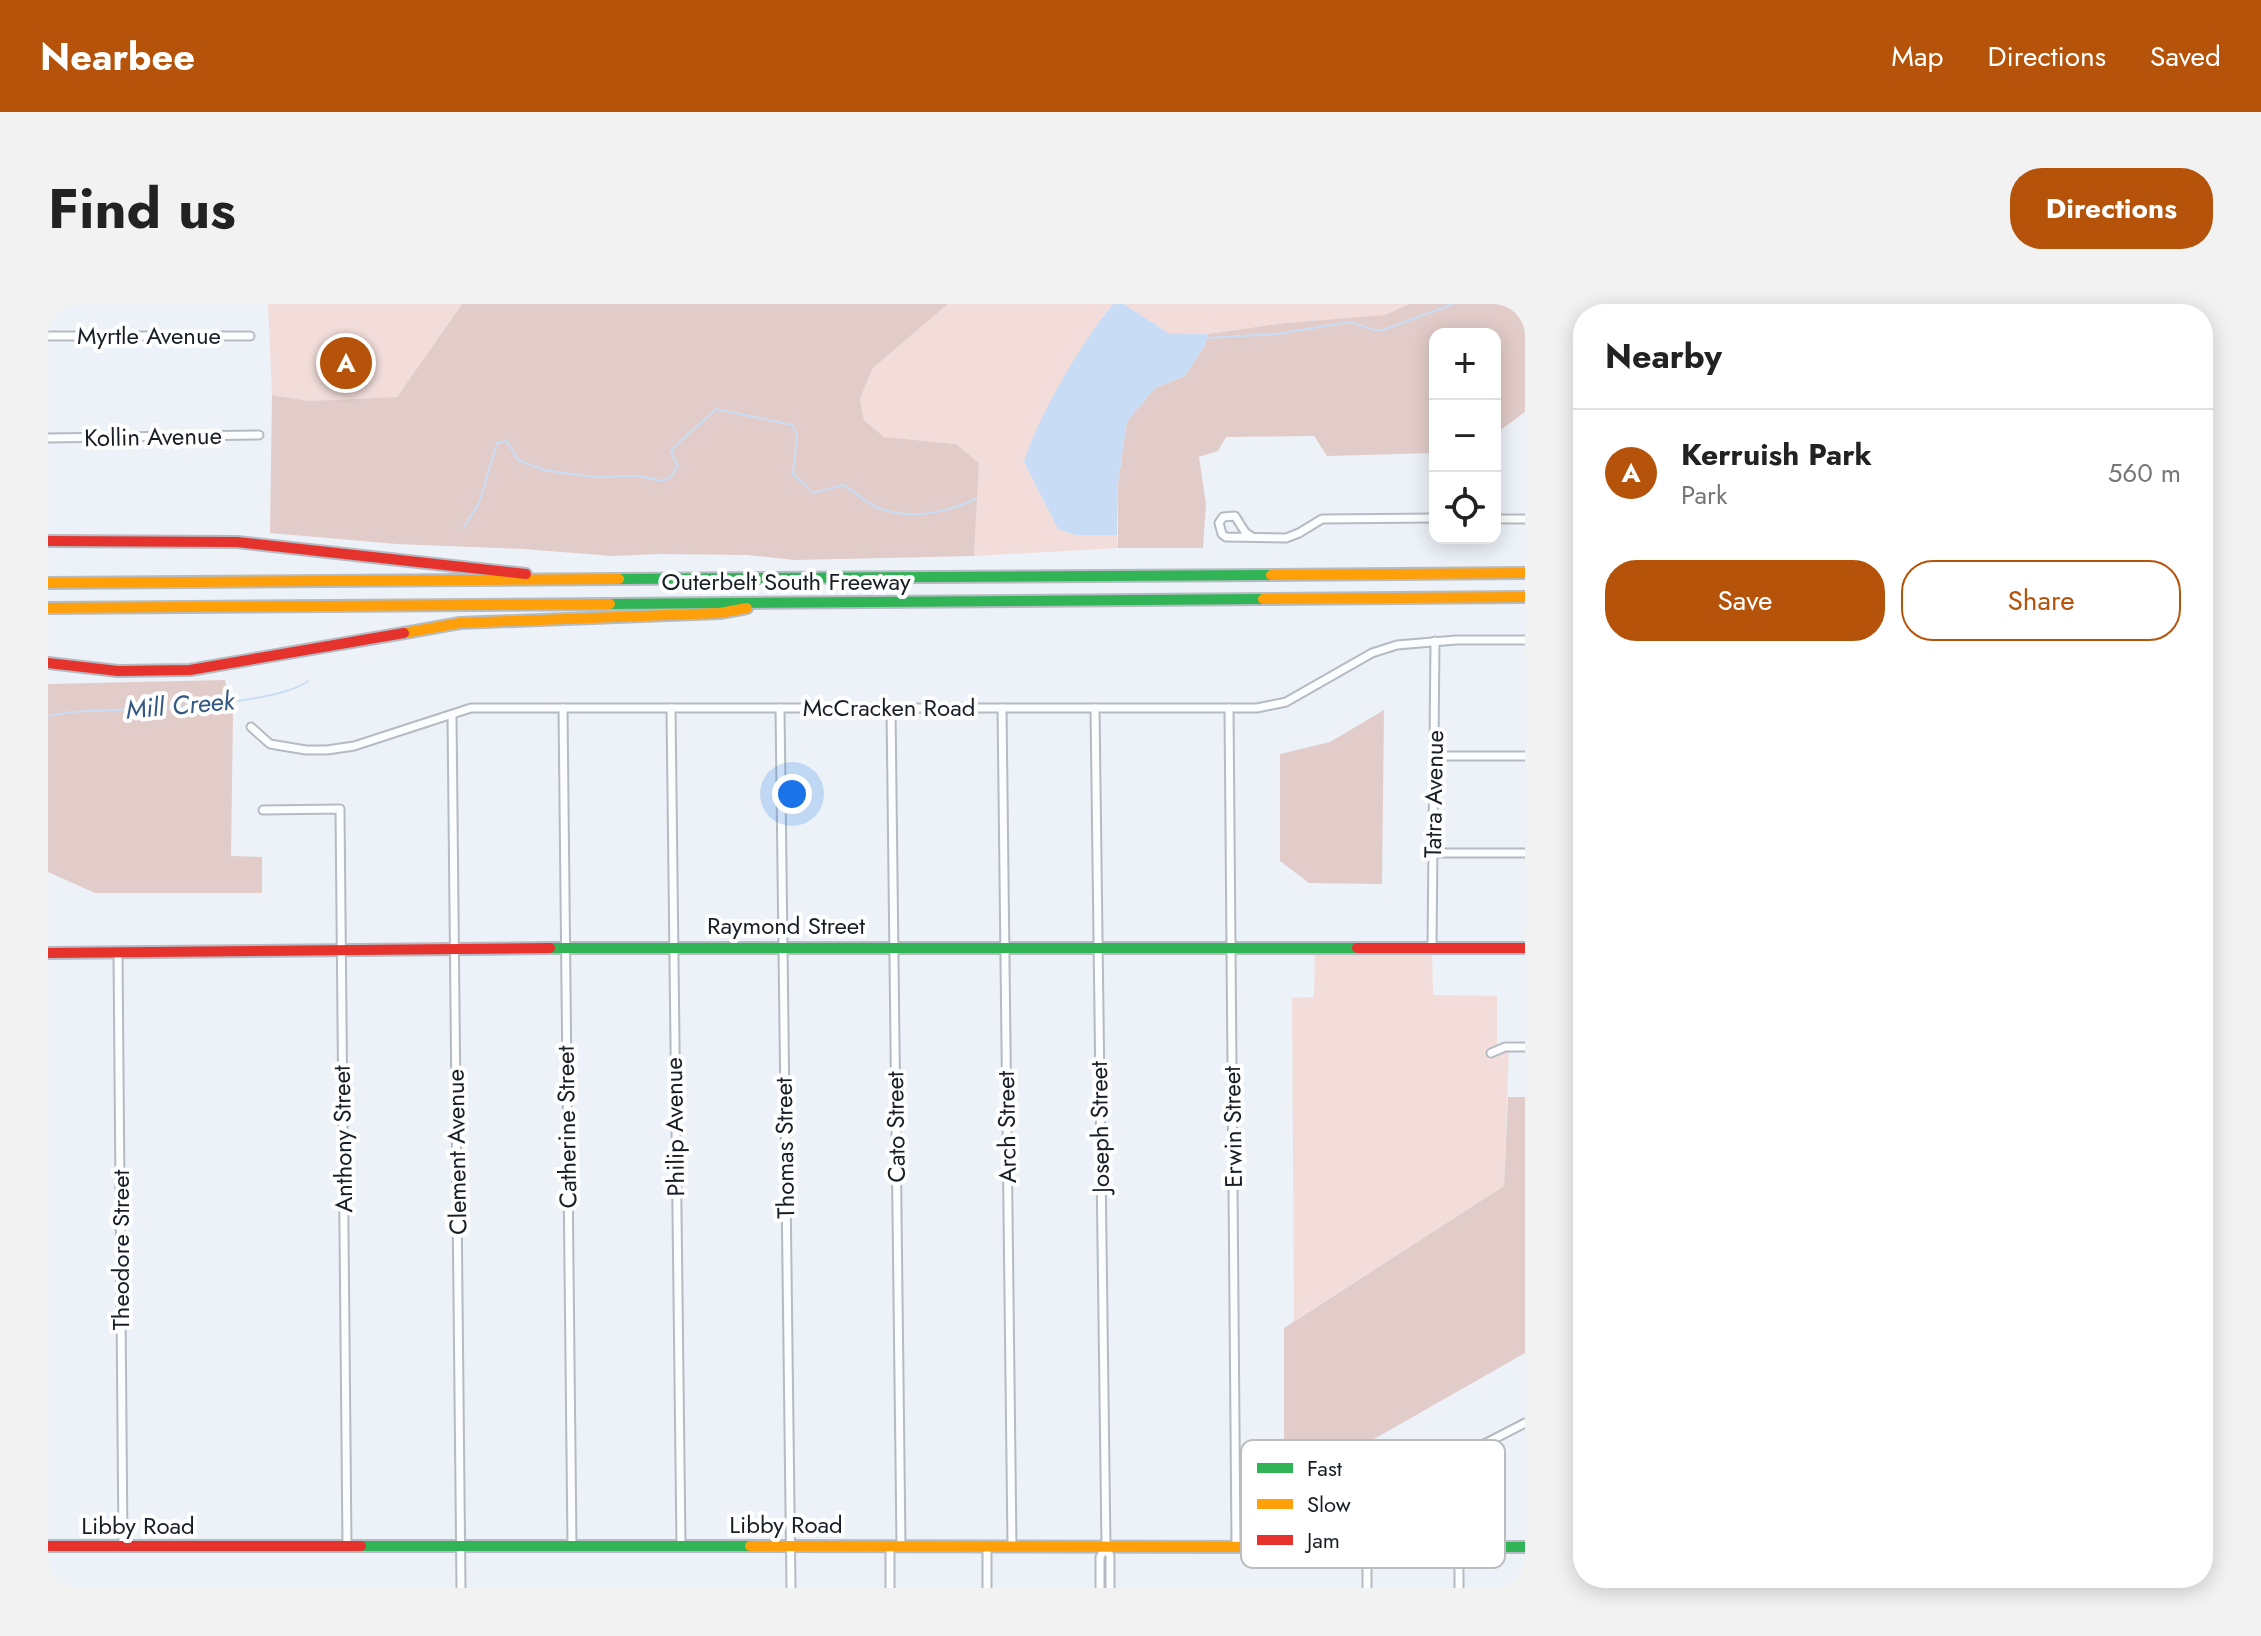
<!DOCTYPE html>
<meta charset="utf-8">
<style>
:root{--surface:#fff;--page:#f2f2f2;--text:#222;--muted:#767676;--line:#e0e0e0;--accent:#b45309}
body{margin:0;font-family:Jost,sans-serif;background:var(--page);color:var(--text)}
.controls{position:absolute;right:24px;top:24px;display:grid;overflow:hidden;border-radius:16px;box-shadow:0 4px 20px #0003}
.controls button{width:72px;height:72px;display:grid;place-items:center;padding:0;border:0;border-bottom:2px solid var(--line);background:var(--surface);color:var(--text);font:40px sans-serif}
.you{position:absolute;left:744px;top:490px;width:28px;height:28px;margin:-20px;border:6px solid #fff;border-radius:50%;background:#1a73e8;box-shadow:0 0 0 12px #1a73e833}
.badge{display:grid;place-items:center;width:52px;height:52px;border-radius:50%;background:var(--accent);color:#fff;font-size:26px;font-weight:700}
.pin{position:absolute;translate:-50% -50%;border:4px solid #fff;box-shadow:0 2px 8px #0006}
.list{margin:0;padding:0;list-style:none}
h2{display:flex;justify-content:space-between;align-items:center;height:104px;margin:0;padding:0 32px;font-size:34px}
h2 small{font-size:26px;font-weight:400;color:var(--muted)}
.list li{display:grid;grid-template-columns:52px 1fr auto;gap:24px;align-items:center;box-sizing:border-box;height:128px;padding:0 32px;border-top:2px solid var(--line)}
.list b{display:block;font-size:30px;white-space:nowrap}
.list p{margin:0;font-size:26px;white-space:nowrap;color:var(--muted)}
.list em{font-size:26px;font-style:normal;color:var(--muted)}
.actions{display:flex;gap:16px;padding:24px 32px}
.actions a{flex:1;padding:18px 0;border:2px solid var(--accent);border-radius:32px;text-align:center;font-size:28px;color:var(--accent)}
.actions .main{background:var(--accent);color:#fff}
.icon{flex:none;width:44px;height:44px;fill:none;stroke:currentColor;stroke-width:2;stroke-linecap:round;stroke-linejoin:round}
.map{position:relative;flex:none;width:1477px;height:1284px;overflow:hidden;border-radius:32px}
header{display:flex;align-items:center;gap:48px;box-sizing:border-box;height:112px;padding:0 40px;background:var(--accent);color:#fff}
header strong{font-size:38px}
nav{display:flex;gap:44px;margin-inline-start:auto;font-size:28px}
.intro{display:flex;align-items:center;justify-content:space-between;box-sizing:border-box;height:192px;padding:0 48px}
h1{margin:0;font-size:56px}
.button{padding:20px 36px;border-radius:32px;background:var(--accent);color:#fff;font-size:28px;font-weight:700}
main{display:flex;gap:48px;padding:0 48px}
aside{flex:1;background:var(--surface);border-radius:32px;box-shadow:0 4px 20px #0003}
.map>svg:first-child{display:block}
.green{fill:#f2ddda}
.forest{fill:#e2ccc9}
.water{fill:#c8ddf5}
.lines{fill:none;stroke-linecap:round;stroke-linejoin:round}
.stream{stroke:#c8ddf5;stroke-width:2}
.street-casing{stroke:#b5bbc2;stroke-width:11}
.fast-casing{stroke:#b5bbc2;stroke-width:14}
.slow-casing{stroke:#b5bbc2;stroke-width:14}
.jam-casing{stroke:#b5bbc2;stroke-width:14}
.street{stroke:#fcfdfe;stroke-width:7}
.fast{stroke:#30b455;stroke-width:10}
.slow{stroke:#ff9f0a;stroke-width:10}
.jam{stroke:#e5322d;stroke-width:10}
.labels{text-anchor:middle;stroke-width:8;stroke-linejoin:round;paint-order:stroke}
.street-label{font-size:24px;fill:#181e25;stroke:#fff}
.water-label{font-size:26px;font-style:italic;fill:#325883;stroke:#fff}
.key{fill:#fff;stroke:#babcbe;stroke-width:2}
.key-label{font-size:22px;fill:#181e25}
</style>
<header>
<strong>Nearbee</strong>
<nav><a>Map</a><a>Directions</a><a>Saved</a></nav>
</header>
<div class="intro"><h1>Find us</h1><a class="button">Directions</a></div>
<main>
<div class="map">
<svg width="1477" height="1284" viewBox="0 0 1477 1284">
<rect width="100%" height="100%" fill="#ecf2f8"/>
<g class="green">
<polygon points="220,0 414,0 349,93 261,97 224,91"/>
<polygon points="900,0 1065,0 1055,12 976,158 1010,225 1027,231 1069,231 1070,244 926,252 931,159 908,140 836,133 816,116 812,94 825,64"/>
<polygon points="1076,0 1361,0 1337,11 1237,19 1160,30 1120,29"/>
<polygon points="1267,643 1384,644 1385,691 1449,692 1449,746 1461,743 1456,882 1246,1017 1244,694 1266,693"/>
</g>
<g class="forest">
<polygon points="414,0 900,0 825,64 812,94 816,116 836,133 908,140 931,159 926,252 746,256 699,251 610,250 565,252 475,245 349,240 222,229 224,91 261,97 349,93"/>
<polygon points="1361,0 1477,0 1477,108 1447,130 1447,30 1387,30 1387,149 1279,152 1266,132 1178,133 1170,147 1151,153 1158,200 1155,244 1070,244 1070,179 1079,117 1107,84 1137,72 1157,41 1160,30 1237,19 1337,11"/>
<polygon points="177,376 185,409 183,552 214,553 214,589 47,589 0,568 0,380"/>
<polygon points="1336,406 1334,580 1261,579 1232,557 1232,450 1282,438"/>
<polygon points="1460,793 1477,793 1477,1049 1319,1139 1317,1186 1236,1187 1236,1024 1456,882"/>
</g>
<path class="water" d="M 1065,0 L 1076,0 L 1120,29 L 1160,30 L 1157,41 L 1137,72 L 1107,84 L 1079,117 L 1070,179 L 1069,231 L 1027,231 L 1010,225 L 976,158 C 991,110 1033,39 1065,0 Z"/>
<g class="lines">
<g class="stream">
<polyline points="1158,34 1229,30 1302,18 1326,26 1335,26 1405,0"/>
<path d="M 415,224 L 431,199 L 449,139 L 459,137 L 470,156 L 496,166 L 545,173 L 590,172 L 614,177 L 623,173 L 630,162 L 623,148 C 628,138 657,117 668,105 L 744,121 L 749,131 L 745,170 L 765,189 L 795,181 C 808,188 819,200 833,205 C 865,216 899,208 928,195"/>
<path d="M 0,412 L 23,408 C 74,405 224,404 260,377"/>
</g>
<g class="street-casing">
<g id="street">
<polyline points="0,32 202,32"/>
<polyline points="0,134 211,131"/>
<polyline points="1447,215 1477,215"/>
<polyline points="1204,233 1197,228 1187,212 1175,213 1171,219 1174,230 1178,233 1238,234 1251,229 1274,215 1387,214"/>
<polyline points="515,404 524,1242"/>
<polyline points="623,404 633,1242"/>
<polyline points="732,404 743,1284"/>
<polyline points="843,404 853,1242"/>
<polyline points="954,404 964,1243"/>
<polyline points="1047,404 1058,1243 1062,1252 1062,1284"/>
<polyline points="1181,404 1188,1242"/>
<polyline points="404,411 413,1284"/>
<polyline points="203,423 222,440 258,446 279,446 306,442 423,404 1209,404 1238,398 1324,349 1349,341 1408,336 1477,336"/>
<polyline points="1387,452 1477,452"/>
<polyline points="215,506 292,505 299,1242"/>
<polyline points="1385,549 1477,549"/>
<polyline points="1384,644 1387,337"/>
<polyline points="70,649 75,1242"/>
<polyline points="1443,749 1457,743 1477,743"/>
<polyline points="1319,1242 1319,1284"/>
<path d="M 1352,1242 C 1352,1213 1348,1192 1372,1173 L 1477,1119"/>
<polyline points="842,1284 842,1242"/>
<polyline points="939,1284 939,1242"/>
<polyline points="1052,1284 1052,1253 1058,1243"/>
<polyline points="1411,1284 1411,1243"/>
</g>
</g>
<g class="fast-casing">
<g id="fast">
<polyline points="571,275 1223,271"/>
<polyline points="562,300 1215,295"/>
<polyline points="502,644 1309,644"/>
<polyline points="313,1242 702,1242"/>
<polyline points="1244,1243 1477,1243"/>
</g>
</g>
<g class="slow-casing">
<g id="slow">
<polyline points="1223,271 1477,269"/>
<polyline points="0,279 571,275"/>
<polyline points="1215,295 1477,293"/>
<polyline points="0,304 562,300"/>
<polyline points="356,329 412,319 672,309 699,304"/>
<polyline points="702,1242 1244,1243"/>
</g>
</g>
<g class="jam-casing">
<g id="jam">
<polyline points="0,237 189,238 478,270"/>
<polyline points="0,359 70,367 142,366 356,329"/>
<polyline points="1309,644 1477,644"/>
<polyline points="0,649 502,644"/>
<polyline points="0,1242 313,1242"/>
</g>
</g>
<use href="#street" class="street"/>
<use href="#fast" class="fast"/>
<use href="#slow" class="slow"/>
<use href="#jam" class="jam"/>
</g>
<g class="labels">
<g class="street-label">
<text x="101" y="40">Myrtle Avenue</text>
<text transform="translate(105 133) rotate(-1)" y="8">Kollin Avenue</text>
<text x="738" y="286">Outerbelt South Freeway</text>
<text x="841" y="412">McCracken Road</text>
<text transform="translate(1386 490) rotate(-89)" y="8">Tatra Avenue</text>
<text x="738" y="630">Raymond Street</text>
<text transform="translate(519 823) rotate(-91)" y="8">Catherine Street</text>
<text transform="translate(627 823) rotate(-91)" y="8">Philip Avenue</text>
<text transform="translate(848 823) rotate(-91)" y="8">Cato Street</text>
<text transform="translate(959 823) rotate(-91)" y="8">Arch Street</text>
<text transform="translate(1052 823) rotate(-91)" y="8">Joseph Street</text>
<text transform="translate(1185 823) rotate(-91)" y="8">Erwin Street</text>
<text transform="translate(295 835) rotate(-91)" y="8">Anthony Street</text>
<text transform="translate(737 844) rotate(-91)" y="8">Thomas Street</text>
<text transform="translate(409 848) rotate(-91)" y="8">Clement Avenue</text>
<text transform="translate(73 946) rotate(-90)" y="8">Theodore Street</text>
<text x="738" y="1229">Libby Road</text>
<text x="90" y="1230">Libby Road</text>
</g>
<g class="water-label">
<text transform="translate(132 401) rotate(-5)" y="9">Mill Creek</text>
</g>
</g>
<rect x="1193" y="1136" width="264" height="128" rx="12" class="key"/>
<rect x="1209" y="1159" width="36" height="10" fill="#30b455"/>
<rect x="1209" y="1195" width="36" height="10" fill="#ff9f0a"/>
<rect x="1209" y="1231" width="36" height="10" fill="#e5322d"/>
<g class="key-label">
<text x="1259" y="1172">Fast</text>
<text x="1259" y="1208">Slow</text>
<text x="1259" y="1244">Jam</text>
</g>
</svg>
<div class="controls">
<button>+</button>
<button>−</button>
<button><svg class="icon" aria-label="locate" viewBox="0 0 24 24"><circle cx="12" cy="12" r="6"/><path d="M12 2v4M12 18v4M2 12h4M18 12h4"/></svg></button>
</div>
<div class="you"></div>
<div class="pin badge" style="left:298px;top:59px">A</div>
</div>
<aside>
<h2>Nearby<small></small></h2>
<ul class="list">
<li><span class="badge">A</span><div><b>Kerruish Park</b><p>Park</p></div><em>560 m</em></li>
</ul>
<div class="actions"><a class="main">Save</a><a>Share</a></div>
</aside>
</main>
